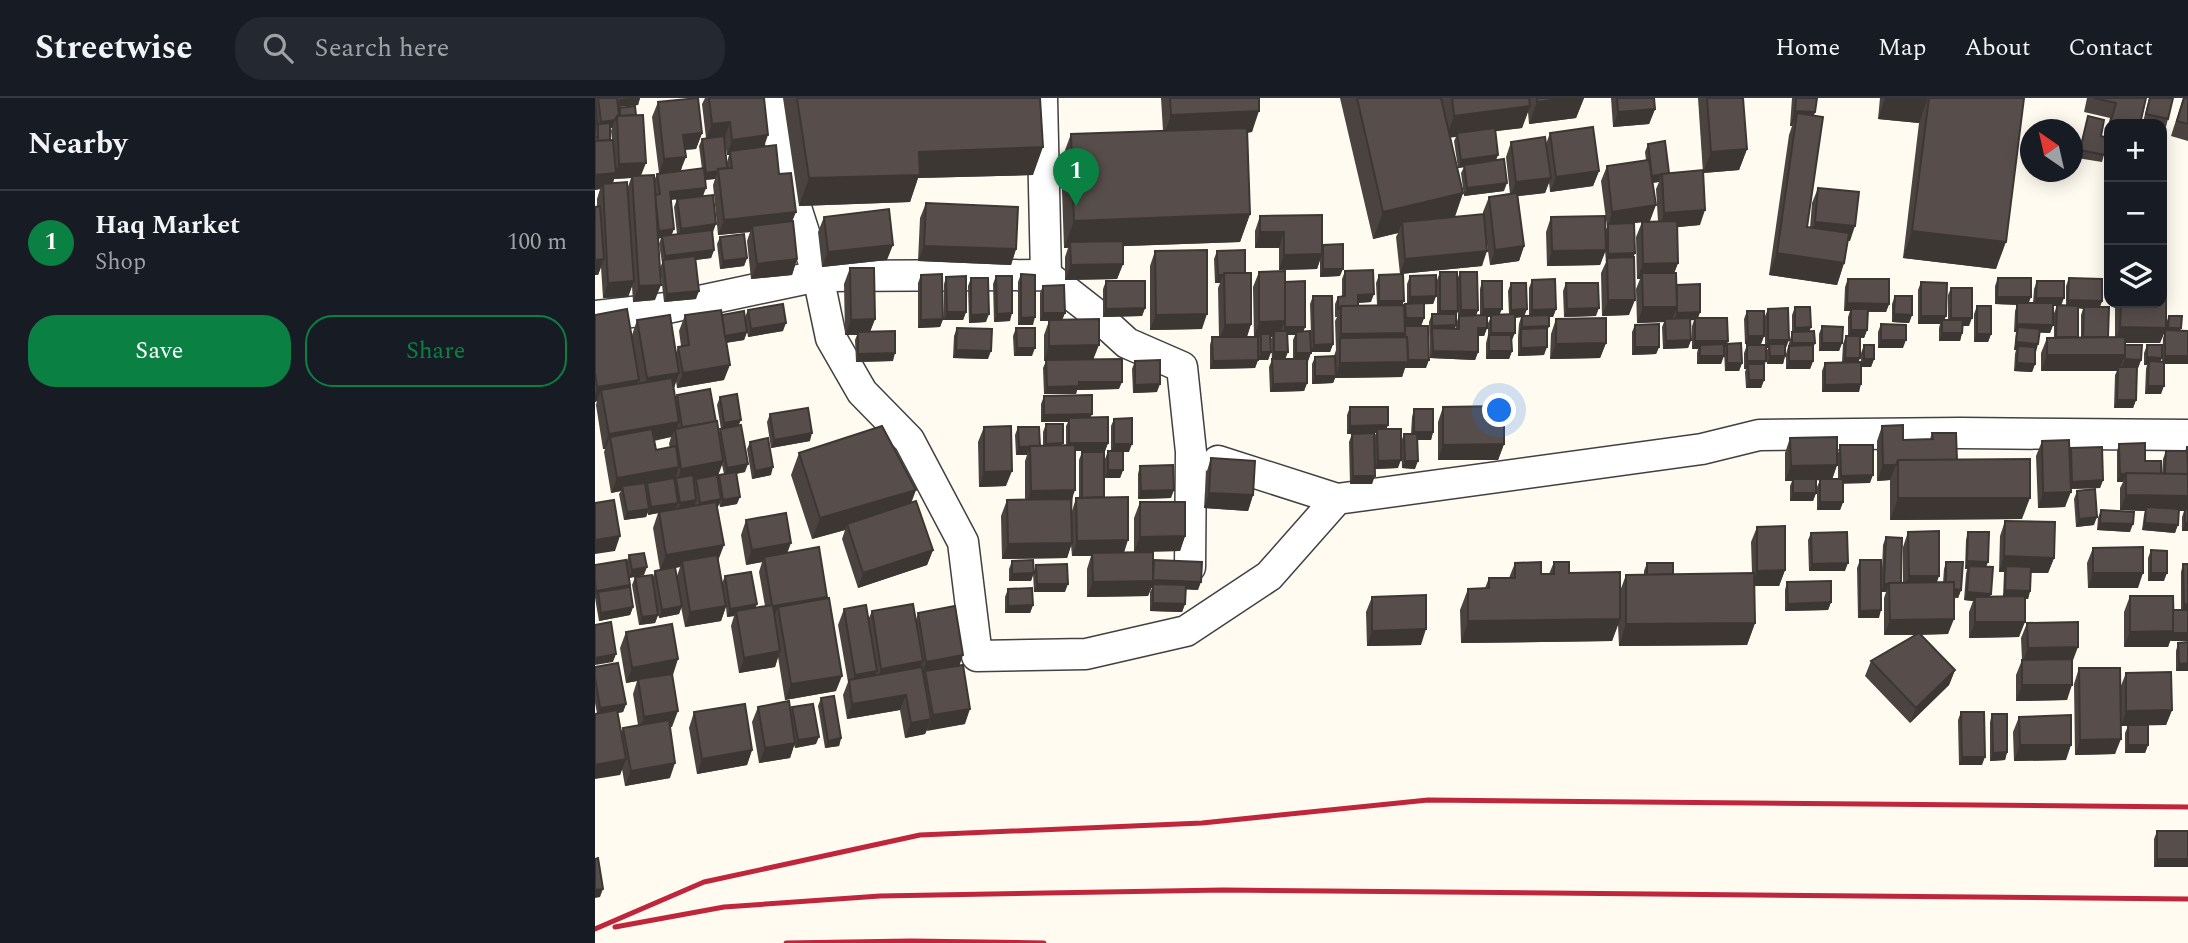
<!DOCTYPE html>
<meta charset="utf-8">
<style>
:root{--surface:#171b24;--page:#242831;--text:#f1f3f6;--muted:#9ea1a6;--line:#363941;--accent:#0b8043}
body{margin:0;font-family:Spectral,serif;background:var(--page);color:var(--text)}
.controls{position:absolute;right:21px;top:21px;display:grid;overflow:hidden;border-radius:14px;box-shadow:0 4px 18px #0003}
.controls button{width:63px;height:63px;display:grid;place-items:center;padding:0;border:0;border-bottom:2px solid var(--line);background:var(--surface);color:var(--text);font:35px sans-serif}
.compass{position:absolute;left:1425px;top:21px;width:63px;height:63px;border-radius:50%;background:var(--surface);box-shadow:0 4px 18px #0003;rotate:326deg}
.you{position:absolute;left:905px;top:313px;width:24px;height:24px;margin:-18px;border:5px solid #fff;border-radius:50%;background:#1a73e8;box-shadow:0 0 0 10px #1a73e833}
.badge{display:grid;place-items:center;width:46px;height:46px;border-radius:50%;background:var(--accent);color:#fff;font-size:23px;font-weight:700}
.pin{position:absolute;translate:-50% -58px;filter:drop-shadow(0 2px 4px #0008)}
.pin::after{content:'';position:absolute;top:37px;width:24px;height:21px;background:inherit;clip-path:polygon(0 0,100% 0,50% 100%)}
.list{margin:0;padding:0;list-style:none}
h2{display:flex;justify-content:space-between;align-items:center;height:91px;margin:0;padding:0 28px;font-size:30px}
h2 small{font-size:23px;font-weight:400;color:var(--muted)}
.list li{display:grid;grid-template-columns:46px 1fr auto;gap:21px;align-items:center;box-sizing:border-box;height:105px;padding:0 28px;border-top:2px solid var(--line)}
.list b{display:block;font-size:26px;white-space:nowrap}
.list p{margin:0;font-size:23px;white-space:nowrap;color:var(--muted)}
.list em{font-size:23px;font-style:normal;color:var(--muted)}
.actions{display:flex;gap:14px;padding:21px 28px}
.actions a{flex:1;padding:16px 0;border:2px solid var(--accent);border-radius:28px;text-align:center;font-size:24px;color:var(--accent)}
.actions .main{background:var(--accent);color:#fff}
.icon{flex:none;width:38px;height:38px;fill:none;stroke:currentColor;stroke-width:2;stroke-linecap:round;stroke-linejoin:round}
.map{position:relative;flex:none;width:1593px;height:845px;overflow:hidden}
header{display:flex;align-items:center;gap:42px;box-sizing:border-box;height:98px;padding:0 35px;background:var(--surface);border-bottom:2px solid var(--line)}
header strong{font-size:33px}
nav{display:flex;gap:38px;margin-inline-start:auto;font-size:24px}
.search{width:490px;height:63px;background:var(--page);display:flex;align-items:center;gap:18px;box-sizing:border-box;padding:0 24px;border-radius:28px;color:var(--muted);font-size:26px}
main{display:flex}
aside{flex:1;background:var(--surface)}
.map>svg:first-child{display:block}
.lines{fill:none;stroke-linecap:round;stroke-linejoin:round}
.street-casing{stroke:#414141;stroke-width:33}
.street{stroke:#fff;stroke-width:30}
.rail{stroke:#bf263b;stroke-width:5}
.wall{fill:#4b4340;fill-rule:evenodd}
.shaded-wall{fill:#3d3734}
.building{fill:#574e4b;stroke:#3d3734;stroke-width:2}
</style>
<header>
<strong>Streetwise</strong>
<div class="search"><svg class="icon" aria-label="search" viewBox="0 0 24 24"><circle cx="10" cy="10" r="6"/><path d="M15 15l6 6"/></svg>Search here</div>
<nav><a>Home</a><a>Map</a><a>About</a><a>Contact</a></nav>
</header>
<main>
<aside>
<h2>Nearby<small></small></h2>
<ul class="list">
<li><span class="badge">1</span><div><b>Haq Market</b><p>Shop</p></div><em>100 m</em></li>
</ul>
<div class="actions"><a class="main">Save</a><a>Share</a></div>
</aside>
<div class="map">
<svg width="1593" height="845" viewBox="0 0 1593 845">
<rect width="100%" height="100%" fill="#fffbf0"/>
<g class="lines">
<g class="street-casing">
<g id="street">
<polyline points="178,0 190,75 223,178 236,240 267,294 314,342 368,444 382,558 491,556 591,533 674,478 742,401 1107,351 1164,337 1366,335 1593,337"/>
<polyline points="447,0 451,177"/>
<polyline points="0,218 72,210 223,178 451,177 497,213 532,245 587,269 596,354 595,469"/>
<polyline points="623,363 742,401"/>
</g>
</g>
<use href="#street" class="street"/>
<g class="rail">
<polyline points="20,829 129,809 285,798 628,792 1593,801"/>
<polyline points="0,831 109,784 325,737 607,725 833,702 1593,709"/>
<polyline points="191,845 316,843 449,845"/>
</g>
</g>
<g class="wall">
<path d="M 0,0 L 45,0 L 43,7 L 23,9 L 24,13 L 25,10 L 46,77 L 59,83 L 62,76 L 64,75 L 57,19 L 63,4 L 107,35 L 101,51 L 90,52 L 86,73 L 107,71 L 104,48 L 107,41 L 111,40 L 107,6 L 110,0 L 169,0 L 169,49 L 184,76 L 197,123 L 202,161 L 197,177 L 156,181 L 152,143 L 155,134 L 123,137 L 118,87 L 120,81 L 110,82 L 108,98 L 76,102 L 77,137 L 82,136 L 79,109 L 82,101 L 118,134 L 117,134 L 119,152 L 116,160 L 101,162 L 101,201 L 69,204 L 65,170 L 67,165 L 64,146 L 66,140 L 63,141 L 60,202 L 38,204 L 37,188 L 33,199 L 8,200 L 6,169 L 3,177 L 2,101 L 5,91 L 0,92 ZM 15,30 L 17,30 L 16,33 L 17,42 L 15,42 ZM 129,39 L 132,57 L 134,57 L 132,64 ZM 36,80 L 33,89 L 18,85 L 19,81 Z"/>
<polygon points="188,0 445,0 438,77 323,80 315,104 204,108"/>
<polygon points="566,0 664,0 657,34 652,35 655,116 645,144 528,148 528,166 522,181 470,182 470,159 473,150 469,150 466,63 476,36 568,33"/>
<polygon points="745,0 989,0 981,20 934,26 933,14 927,30 900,33 901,62 909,93 869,98 866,75 869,69 863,70 859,43 861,39 855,39 868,95 860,119 888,116 888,114 894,99 915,96 911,59 916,44 951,46 955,35 1004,73 998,88 955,94 954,84 950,95 923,98 929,148 924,163 895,167 891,139 887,168 805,176 801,139 803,135 778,141"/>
<polygon points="1016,0 1059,0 1060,11 1054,26 1018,29"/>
<polygon points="1103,0 1148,0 1152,51 1144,72 1108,75"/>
<polygon points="1197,0 1222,0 1219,17 1212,129 1215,130 1217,105 1223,90 1255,143 1253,143 1249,165 1242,187 1174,177 1194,37 1197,28 1195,28"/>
<polygon points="1285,0 1429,0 1401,171 1308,160 1324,25 1283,21"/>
<polygon points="1492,0 1551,0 1545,26 1514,26 1514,46 1512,46 1507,64 1482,60 1493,18 1506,38 1510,39 1515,20 1489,14"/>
<polygon points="1554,0 1578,0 1571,29 1567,28 1567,26 1558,26 1548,24"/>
<polygon points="1588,0 1593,0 1593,43 1576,38"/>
<path d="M 1053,46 L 1074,75 L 1105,127 L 1082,129 L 1083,165 L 1079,175 L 1081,188 L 1105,214 L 1103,220 L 1133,243 L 1130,251 L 1129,251 L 1126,266 L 1102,266 L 1102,255 L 1103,251 L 1097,251 L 1097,228 L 1099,222 L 1095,222 L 1096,242 L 1093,250 L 1068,251 L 1067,229 L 1069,224 L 1042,225 L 1041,191 L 1045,181 L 1042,181 L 1041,139 L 1047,124 L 1035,125 L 1040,155 L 1038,159 L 1034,217 L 1007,218 L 1006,175 L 1011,164 L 1010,153 L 1005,167 L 952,168 L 951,134 L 956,119 L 1010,133 L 1012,129 L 1006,83 L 1012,68 L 1051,62 L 1050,54 ZM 1064,84 L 1061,91 L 1063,123 L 1049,124 L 1055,123 L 1057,85 Z"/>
<polygon points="331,105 421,151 416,167 323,163 325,120"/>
<polygon points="665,118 727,148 745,178 725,179 725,162 722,171 684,172 684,150 660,150 660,133"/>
<polygon points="229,119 292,162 227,169 223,134"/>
<polygon points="125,139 152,160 149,168 125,171 122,146"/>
<polygon points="560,153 607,231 555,232 555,168"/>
<path d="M 622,153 L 650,175 L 656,226 L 652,239 L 659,239 L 658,189 L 664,174 L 690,184 L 710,229 L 708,234 L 716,237 L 715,206 L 718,198 L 738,246 L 735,254 L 716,254 L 713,263 L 712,263 L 712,285 L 709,293 L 675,294 L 674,269 L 677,262 L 676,241 L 677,239 L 675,239 L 676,254 L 673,262 L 663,262 L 660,270 L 615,271 L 615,247 L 617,239 L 624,239 L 623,190 L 625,185 L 620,185 L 619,161 ZM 693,237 L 700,237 L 698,242 L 698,261 L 690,261 Z"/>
<polygon points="255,170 280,221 275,234 298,263 261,264 260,242 262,237 250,237 249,186"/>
<polygon points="750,173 776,204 763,205 763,208 782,207 781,185 784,177 809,209 810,206 812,206 812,186 815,178 841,198 838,206 829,206 829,220 826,228 831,270 810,270 807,279 740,280 738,285 717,286 717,266 720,259 739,258 741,252 740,223 742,219 740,219 740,206 743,199 747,198 747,181"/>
<polygon points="845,174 861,218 861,227 860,231 861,231 861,226 863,220 862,182 865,174 883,212 881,218 885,217 885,191 887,183 905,217 914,216 913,193 916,185 929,218 934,218 934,190 937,182 961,211 958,219 954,219 954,228 952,233 949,257 923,258 923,239 924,226 926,219 920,220 916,242 917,253 914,261 891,261 891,245 893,237 893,225 896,219 892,219 892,230 889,238 883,238 883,254 880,262 835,260 834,224 837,216 842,216 842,182"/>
<polygon points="426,176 438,227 423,227 423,184"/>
<polygon points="326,177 348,221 345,229 323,230 323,185"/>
<polygon points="401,178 415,223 399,224 398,186"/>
<polygon points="351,179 371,214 368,222 349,222 349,186"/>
<polygon points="376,180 391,224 374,225 373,188"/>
<path d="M 1403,180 L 1433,205 L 1438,205 L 1439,191 L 1442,183 L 1466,208 L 1471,208 L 1471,188 L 1474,180 L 1507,203 L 1505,209 L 1513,239 L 1520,239 L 1520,209 L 1522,205 L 1515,205 L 1567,205 L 1571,225 L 1574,218 L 1586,230 L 1585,232 L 1593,233 L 1593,266 L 1569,266 L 1566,296 L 1550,296 L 1551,271 L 1552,267 L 1549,267 L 1549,255 L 1552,247 L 1567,260 L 1565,264 L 1567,264 L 1568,240 L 1571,231 L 1565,245 L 1530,245 L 1530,249 L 1546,262 L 1543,270 L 1542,270 L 1541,302 L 1538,310 L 1519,310 L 1520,277 L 1522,273 L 1446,273 L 1446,255 L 1452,240 L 1459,240 L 1459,215 L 1462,208 L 1458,208 L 1458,227 L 1455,235 L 1445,234 L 1440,254 L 1440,266 L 1437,274 L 1419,273 L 1420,256 L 1421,252 L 1419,252 L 1421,234 L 1419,234 L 1420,213 L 1422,207 L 1400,206 L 1400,188 ZM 1483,210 L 1488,211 L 1486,217 L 1486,239 L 1483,239 Z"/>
<polygon points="1253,181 1294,206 1291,214 1272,214 1272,232 1269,240 1265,240 1265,260 1263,264 1266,264 1266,255 1269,247 1279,261 1276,269 1266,269 1264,294 1227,294 1227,273 1230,265 1247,264 1248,246 1251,238 1253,238 1253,219 1255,213 1249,213 1250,189"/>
<polygon points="511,183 550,210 547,218 508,219 508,191"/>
<polygon points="1326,184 1350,222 1353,222 1353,197 1356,190 1374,228 1368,228 1367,235 1365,243 1344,243 1344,230 1345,226 1323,226 1323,192"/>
<polygon points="971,185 1001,218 969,219 968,193"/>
<polygon points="448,188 470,215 467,222 524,291 482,292 481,296 449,296 448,270 451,263 449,263 449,237 454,223 445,223 445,195"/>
<polygon points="1300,198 1317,217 1314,225 1297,224 1297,206"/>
<polygon points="1382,208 1396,236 1393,244 1379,244 1379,216"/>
<polygon points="1200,209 1216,229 1214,233 1220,245 1218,250 1218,263 1215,271 1191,271 1191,256 1197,234 1197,217"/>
<polygon points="1173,211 1190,250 1190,258 1188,266 1172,266 1171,254 1173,250 1171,250 1169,282 1166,290 1151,290 1150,274 1151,271 1149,271 1149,255 1152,247 1170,247 1170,218"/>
<path d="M 153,212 L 188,233 L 153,239 L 152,234 L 149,242 L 131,245 L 129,282 L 82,290 L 81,283 L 79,290 L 80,300 L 82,297 L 121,324 L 124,334 L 126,331 L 122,307 L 125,299 L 144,328 L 150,374 L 141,376 L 142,406 L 125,409 L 124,405 L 122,409 L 123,462 L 127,485 L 130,478 L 161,510 L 170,508 L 164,474 L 167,464 L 151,467 L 146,437 L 151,422 L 192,455 L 231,501 L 241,593 L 190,602 L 183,559 L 180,569 L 144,575 L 136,528 L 139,518 L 132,519 L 131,509 L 126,523 L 90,529 L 86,509 L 84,516 L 64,520 L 57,481 L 60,473 L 65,472 L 58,430 L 63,415 L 53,417 L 53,414 L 51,419 L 29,422 L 24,396 L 26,393 L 16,395 L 9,354 L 10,351 L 8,351 L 1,307 L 2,303 L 0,304 L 0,217 L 37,237 L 42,222 L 81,255 L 83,249 L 86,248 L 84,233 L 90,217 L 127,217 L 150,219 ZM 76,339 L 74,346 L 75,350 L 61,352 L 59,343 ZM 127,367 L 129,376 L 124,377 L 122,380 L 122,379 ZM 85,469 L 82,478 L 80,470 Z"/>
<polygon points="1152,213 1169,238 1166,246 1150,246 1149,221"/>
<polygon points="961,221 1011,245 1005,260 955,261 956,236"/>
<polygon points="1286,226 1308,250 1283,250 1283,234"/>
<polygon points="1040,227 1064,249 1061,256 1037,257 1037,234"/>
<polygon points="1227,228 1247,245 1244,253 1224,253 1224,236"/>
<polygon points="362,230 393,261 358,260 359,238"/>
<polygon points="421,230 437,258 419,258 418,238"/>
<polygon points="1132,246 1147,265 1144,273 1130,273 1129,253"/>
<polygon points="540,263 562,294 538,295 537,271"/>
<polygon points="449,298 495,319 513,345 510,353 480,353 477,413 481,400 484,400 484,362 487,354 509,399 529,455 558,464 603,492 591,491 590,506 587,514 555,513 555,494 557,490 556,490 553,498 492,499 492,471 496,458 477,458 476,447 472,460 407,461 406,418 412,402 430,402 430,363 432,357 421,357 420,337 423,329 445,348 448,348 448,334 451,326 468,345 467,347 471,347 471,328 473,324 446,324 446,306"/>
<polygon points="755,309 792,331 803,370 780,371 777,386 755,386 754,344 757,336 779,339 781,335 752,336 752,317"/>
<polygon points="848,309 909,346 903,362 843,362 843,324"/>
<polygon points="819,311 838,334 836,342 822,342 820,371 807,370 806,344 809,336 816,336 817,319"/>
<polygon points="175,316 215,343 176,350 172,324"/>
<polygon points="519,321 534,354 528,354 528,372 525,380 510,380 510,361 513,353 516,353 516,328"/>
<polygon points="1287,328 1308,342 1335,341 1337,335 1362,362 1427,421 1295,422 1295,382 1282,383 1282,343"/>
<polygon points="389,329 411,388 384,389 383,344"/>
<polygon points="1195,340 1242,367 1237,381 1243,381 1243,355 1245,347 1275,385 1248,385 1248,404 1245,412 1222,412 1222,389 1225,382 1221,382 1221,395 1218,403 1195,403 1195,388 1197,383 1190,383 1190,355"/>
<polygon points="1447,343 1474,354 1476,350 1508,382 1505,390 1475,391 1470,409 1443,410 1441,358"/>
<polygon points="155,344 176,377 157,381 152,351"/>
<polygon points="1524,346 1566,376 1567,376 1568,361 1571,353 1590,353 1592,348 1593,433 1587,433 1587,419 1589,413 1584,413 1580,435 1547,432 1549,417 1550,413 1525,412 1525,390 1528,384 1522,384 1522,353"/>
<polygon points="204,355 338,452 332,467 263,490 247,441 250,432 217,441 196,377"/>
<polygon points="616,360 658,397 653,413 609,410 611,376"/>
<polygon points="545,368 576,400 543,401 543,376"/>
<polygon points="1482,393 1499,427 1481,429 1479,401"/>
<polygon points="545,404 590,438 585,453 539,454 539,420"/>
<polygon points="1506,412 1535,434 1502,432 1503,420"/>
<polygon points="1410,423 1459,460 1453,475 1436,475 1435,493 1433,501 1430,501 1424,539 1374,540 1374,514 1378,503 1369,502 1371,476 1372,471 1370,471 1371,442 1373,434 1391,469 1395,499 1408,499 1409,474 1404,474 1405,438"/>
<polygon points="1162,429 1190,472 1184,488 1159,488 1160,525 1152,547 1024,548 1023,527 1017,543 866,545 865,512 873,491 890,490 894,480 914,480 920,465 946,476 954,476 959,464 974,475 1025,493 1031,477 1049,477 1049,473 1052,465 1078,476 1157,475 1156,444"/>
<polygon points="1313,434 1342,485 1348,485 1349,471 1351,464 1366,492 1363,500 1359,499 1353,536 1326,537 1360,572 1354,587 1315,625 1270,578 1276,563 1321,537 1289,537 1289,500 1291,494 1286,494 1288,447 1291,439 1306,485 1308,485 1308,449"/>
<polygon points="1216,435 1250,473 1214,473 1213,442"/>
<polygon points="1498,450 1543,490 1493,490 1492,465"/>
<polygon points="1556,452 1569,483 1553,483 1553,460"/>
<polygon points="34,457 49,477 34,480 31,465"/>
<polygon points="1265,462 1284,520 1263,520 1262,470"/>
<polygon points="417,463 439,474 441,467 470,494 439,494 438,475 436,483 414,483 414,471"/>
<polygon points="1588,466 1593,543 1575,542 1573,549 1529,549 1529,514 1535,498 1578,512 1586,512 1586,474"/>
<polygon points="0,467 34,489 38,509 35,517 4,523 0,500"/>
<polygon points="40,479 63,517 60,525 44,527 37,487"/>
<polygon points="1192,484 1236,504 1233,512 1190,513 1190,492"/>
<polygon points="413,491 438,507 435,515 410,515 410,499"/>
<polygon points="777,499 826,547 772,548 771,514"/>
<polygon points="249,511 273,522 277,513 321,522 323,515 364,568 370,626 332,632 330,636 310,640 305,612 252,621 248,597 253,584 243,527"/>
<polygon points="1432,525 1477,565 1472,602 1421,603 1421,577 1427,562 1426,540"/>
<polygon points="31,534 78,577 77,577 77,629 75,629 75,680 30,688 27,671 25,677 2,615 0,605 0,569 31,606 28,614 23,615 26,635 28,630 43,627 38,596 42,583 31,585 25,550"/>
<polygon points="1593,544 1593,573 1581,573 1581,553 1583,545"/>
<polygon points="1484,570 1525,590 1531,575 1577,612 1571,627 1553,627 1553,647 1550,655 1530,655 1530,635 1533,628 1526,628 1520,656 1480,657 1479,586"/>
<polygon points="226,600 246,640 244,648 230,650 223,608"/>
<polygon points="163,609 195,614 197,609 221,646 200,650 199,647 195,660 164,665 157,624"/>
<polygon points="99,614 157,652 152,667 102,676 94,630"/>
<polygon points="1366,614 1387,667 1364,667 1363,622"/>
<polygon points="1397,616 1412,654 1410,662 1395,663 1395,624"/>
<polygon points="1424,619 1471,662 1419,663 1418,634"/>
<polygon points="1562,733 1593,733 1593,769 1559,769 1559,741"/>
</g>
<g class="shaded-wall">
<polygon points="35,0 45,0 43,7 22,9 25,1"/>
<polygon points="973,0 989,0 981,20 934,26 942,4"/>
<polygon points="1290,0 1333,0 1324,25 1283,21"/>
<polygon points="935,8 927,30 862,38 862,35 861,39 851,40 859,18"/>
<polygon points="1060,11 1054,26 1018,29 1023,14"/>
<polygon points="664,13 657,34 568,39 576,17"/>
<polygon points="1200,13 1220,14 1215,29 1202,15 1197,28 1195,28"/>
<polygon points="20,22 17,30 3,32 6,24"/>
<polygon points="135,24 130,39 111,41 117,26"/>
<polygon points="107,35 101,51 82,52 88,37"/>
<polygon points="173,37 168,52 135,53 134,57 132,57 137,42"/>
<polygon points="448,49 438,77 323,80 315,104 204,108 214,80 324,54"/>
<polygon points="1152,51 1144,72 1108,75 1116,54"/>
<polygon points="903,57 900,65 863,70 866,62"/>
<polygon points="91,59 85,74 64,76 69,61"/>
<polygon points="51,65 45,80 37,78 36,80 19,81 16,90 8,86 5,91 0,92 0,77 20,75 24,66"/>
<polygon points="123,73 120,81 108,82 111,75"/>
<polygon points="1004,73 998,88 955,94 961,79"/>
<polygon points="1066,76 1064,84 1054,85 1057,78"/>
<polygon points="956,80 950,95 915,99 921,84"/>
<polygon points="912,85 909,93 869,98 872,90"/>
<polygon points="111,90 108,98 72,102 75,94"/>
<polygon points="868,95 858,122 807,124 803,135 778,141 788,114"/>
<polygon points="1061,107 1055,123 1013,129 1017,114"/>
<polygon points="1110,112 1105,127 1064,131 1069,115"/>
<polygon points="201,114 195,129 157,128 155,134 123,137 129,122"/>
<polygon points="655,116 645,144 476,150 475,144 473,150 469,150 479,123"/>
<polygon points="1220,124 1260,128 1255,143 1215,140"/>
<polygon points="121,126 118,134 83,138 86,131"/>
<polygon points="79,131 76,139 67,138 66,140 61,141 64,133"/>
<polygon points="1317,133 1411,144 1401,171 1308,160"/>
<polygon points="665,134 689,134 684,150 660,150"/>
<polygon points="298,147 292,162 227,169 233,154"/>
<polygon points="329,148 421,151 416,167 323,163"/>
<polygon points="929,148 924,163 895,167 900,152"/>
<polygon points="119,152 116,160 68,166 70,158"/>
<polygon points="1011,152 1005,167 952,168 957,153"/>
<polygon points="892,153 887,168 805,176 810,161"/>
<polygon points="1040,155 1037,163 1012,160 1010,164 1013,156"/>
<polygon points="1182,155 1249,165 1242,187 1174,177"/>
<polygon points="727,156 722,171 684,172 689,157"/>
<polygon points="152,160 149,168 125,171 128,163"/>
<polygon points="9,161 3,177 0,177 0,162"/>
<polygon points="202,161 197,177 156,181 162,166"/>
<polygon points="1083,165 1077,181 1047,175 1045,181 1042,181 1048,166"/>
<polygon points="528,166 522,181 470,182 476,167"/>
<polygon points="728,171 748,171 745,178 725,179"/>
<polygon points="623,177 628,177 625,185 620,185"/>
<polygon points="39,183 33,199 8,200 13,185"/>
<polygon points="66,187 60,202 38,204 44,188"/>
<polygon points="104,193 101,201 69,204 72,196"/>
<polygon points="779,196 776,204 760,205 763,197"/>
<polygon points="841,198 838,206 812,207 815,199"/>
<polygon points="1402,199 1436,199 1433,207 1400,206"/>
<polygon points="1441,200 1469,200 1466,208 1438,208"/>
<polygon points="1013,202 1040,202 1034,217 1007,218"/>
<polygon points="1473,202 1507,203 1504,211 1471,210"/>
<polygon points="784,203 809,203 806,211 782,211"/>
<polygon points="1252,205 1294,206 1291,214 1256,213 1256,211 1255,213 1249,213"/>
<polygon points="1048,209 1082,209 1076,224 1070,221 1069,224 1042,225"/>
<polygon points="550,210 547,218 508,219 511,211"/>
<polygon points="1004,210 1001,218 969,219 972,211"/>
<polygon points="888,211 907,211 904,218 885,219"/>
<polygon points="932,211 929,219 914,220 916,212"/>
<polygon points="961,211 958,219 934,219 937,212"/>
<polygon points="866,212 883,212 880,220 863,220"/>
<polygon points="845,213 863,213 860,221 842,221"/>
<polygon points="352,214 371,214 368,222 349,222"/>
<polygon points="1105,214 1102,222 1079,223 1082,215"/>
<polygon points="417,215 415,223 399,224 402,216"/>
<polygon points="448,215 470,215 467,222 445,223"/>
<polygon points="394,216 391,224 374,225 376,217"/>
<polygon points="612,216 607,231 555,232 561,217"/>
<polygon points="1299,216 1317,217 1314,225 1297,224"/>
<polygon points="1326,218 1351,218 1348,226 1347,222 1345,226 1323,226"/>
<polygon points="440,219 438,227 423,227 426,220"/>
<polygon points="811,220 829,220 826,228 808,228"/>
<polygon points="1356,220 1377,220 1374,228 1353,228"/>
<polygon points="280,221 274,236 263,234 262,237 250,237 256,222"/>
<polygon points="348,221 345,229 323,230 326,222"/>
<polygon points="690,223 684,238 679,233 677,239 666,239 666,236 665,239 659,239 664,224"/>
<polygon points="191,225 188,233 153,239 156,231"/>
<polygon points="656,226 651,241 624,242 630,227"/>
<polygon points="1422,226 1458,227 1455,235 1423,234 1423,229 1421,234 1419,234"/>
<polygon points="861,227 858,235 837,230 834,236 837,228"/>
<polygon points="954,228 951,236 926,232 927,229"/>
<polygon points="690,229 710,229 707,237 701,234 700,237 687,237"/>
<polygon points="1216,229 1213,237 1197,238 1200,230"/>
<polygon points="1525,229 1571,230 1565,245 1520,245"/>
<polygon points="883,230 892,230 889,238 880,238"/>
<polygon points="1573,230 1586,230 1583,238 1570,237"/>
<polygon points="1256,232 1272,232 1269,240 1253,240"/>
<polygon points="152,234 149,242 128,245 130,238"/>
<polygon points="810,235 804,250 745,240 746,236"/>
<polygon points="896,235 920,235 917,242 894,243"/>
<polygon points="1347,235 1367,235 1365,243 1344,243"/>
<polygon points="1382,236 1396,236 1393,244 1379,244"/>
<polygon points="1153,238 1169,238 1166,246 1150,246"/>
<polygon points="1096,242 1093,250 1068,251 1071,243"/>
<polygon points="1173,242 1194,242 1191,250 1174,246 1173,250 1170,250"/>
<polygon points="1286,242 1311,242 1308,250 1283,250"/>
<polygon points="1100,243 1133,243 1130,251 1105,251 1105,247 1103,251 1097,251"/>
<polygon points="1421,244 1443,246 1441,254 1423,248 1421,252 1419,252"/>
<polygon points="1011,245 1005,260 955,261 961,246"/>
<polygon points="1197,245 1220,245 1217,253 1194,253"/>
<polygon points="1227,245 1247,245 1244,253 1224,253"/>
<polygon points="738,246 735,254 716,254 719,247"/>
<polygon points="504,247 498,262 449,263 454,248"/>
<polygon points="952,249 949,257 923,258 926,250"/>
<polygon points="1040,249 1064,249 1061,256 1037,257"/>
<polygon points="422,250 440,250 437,258 419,258"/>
<polygon points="361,252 396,253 393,261 358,260"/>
<polygon points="838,253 883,254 880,262 835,260"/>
<polygon points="894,253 917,253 914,261 891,261"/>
<polygon points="666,254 676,254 673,262 663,262"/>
<polygon points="679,254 693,254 690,262 676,262"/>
<polygon points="300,255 298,263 261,264 263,256"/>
<polygon points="701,255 716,255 713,263 698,263"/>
<polygon points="1452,257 1530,257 1524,273 1523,269 1522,273 1446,273"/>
<polygon points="1105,258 1129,258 1126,266 1102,266"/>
<polygon points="1175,258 1190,258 1188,266 1172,266"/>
<polygon points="1570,258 1593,258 1593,266 1567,266"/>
<polygon points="1552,259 1567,260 1564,267 1554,263 1552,267 1549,267"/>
<polygon points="1250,260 1265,260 1262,268 1247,268"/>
<polygon points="1269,261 1279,261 1276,269 1266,269"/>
<polygon points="1530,261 1546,262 1543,270 1527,269"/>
<polygon points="663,262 660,270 615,271 618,263"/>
<polygon points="811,262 834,262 831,270 810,270 807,279 740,280 738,285 717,286 720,278 741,278 745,265"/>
<polygon points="1152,263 1171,263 1168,271 1153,266 1151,271 1149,271"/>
<polygon points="1194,263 1218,263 1215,271 1191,271"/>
<polygon points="1132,265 1147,265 1144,273 1130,273"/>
<polygon points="1422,265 1440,266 1437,274 1419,273"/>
<polygon points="135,267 129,282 82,290 88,275"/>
<polygon points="84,275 79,290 47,296 52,280"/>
<polygon points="44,282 39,297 6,292 2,303 0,304 0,296 2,289"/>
<polygon points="1154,282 1169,282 1166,290 1151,290"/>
<polygon points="484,284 527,284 524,291 482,292 481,296 449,296 452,289"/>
<polygon points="712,285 709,293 675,294 678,286"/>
<polygon points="565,286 562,294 538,295 540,287"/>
<polygon points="1266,286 1264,294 1227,294 1230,287"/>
<polygon points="1553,288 1569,288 1566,296 1550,296"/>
<polygon points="1522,302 1541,302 1538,310 1519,310"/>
<polygon points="497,316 494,323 474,320 473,324 446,324 449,317"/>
<polygon points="146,322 143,329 126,333 129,325"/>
<polygon points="84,324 80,335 80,331 76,339 16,350 15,339 10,351 8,351 14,336"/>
<polygon points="793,327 790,335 782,331 781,335 752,336 755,328"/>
<polygon points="819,334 838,334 836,342 816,342"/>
<polygon points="217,335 215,343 176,350 179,342"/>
<polygon points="474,345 513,345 510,353 472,353"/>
<polygon points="519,346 537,346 534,354 516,354"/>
<polygon points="909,346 903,362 843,362 848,347"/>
<polygon points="424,349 435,349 432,357 421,357"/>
<polygon points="806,362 803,370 780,371 783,363"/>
<polygon points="128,363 123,378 82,386 82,383 86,371"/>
<polygon points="810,363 823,363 820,371 807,370"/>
<polygon points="153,366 150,374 129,378 132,370"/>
<polygon points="1242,367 1237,382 1190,383 1196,368"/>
<polygon points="1288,367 1301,367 1295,382 1282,383"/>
<polygon points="84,369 79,384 52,385 50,389 27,388 26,393 16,395 22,380"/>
<polygon points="178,369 176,377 157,381 160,373"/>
<polygon points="513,372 528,372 525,380 510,380"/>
<polygon points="417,373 411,388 384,389 389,374"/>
<polygon points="1525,376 1531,376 1528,384 1522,384"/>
<polygon points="1278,377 1275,385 1243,386 1246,378"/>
<polygon points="758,378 780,378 777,386 755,386"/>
<polygon points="1508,382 1505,390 1474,391 1477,384"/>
<polygon points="321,392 313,414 252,426 250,432 217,441 225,420"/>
<polygon points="480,392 475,407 430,408 436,393"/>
<polygon points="579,392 576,400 543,401 546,393"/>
<polygon points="1476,394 1470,409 1443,410 1448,395"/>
<polygon points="614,395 658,397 653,413 609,410"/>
<polygon points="1198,395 1221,395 1218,403 1195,403"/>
<polygon points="1531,397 1593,398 1593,413 1551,413 1551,409 1550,413 1525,412"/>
<polygon points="145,399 142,406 125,409 128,402"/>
<polygon points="1303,400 1435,400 1427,421 1295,422"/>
<polygon points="126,401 123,409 102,413 105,405"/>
<polygon points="101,402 99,410 83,413 85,405"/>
<polygon points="1225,404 1248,404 1245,412 1222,412"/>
<polygon points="83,405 80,412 53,417 56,409"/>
<polygon points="54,411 51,419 29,422 32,414"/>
<polygon points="1502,419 1499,427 1481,429 1484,421"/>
<polygon points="1505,425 1538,426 1535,434 1502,432"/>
<polygon points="1550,425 1583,427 1580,435 1547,432"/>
<polygon points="1590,425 1593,425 1593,433 1587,433"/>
<polygon points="25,438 20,453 0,456 0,442"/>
<polygon points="590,438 585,453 539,454 545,439"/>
<polygon points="533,442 528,458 497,455 496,458 477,458 482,443"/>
<polygon points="196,445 190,461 169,459 167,464 151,467 157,452"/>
<polygon points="477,445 472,460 407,461 413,446"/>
<polygon points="129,447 123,463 87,463 85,469 65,472 71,457"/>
<polygon points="338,452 332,467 263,490 268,475"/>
<polygon points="1409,458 1459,460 1453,475 1411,474 1411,468 1409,474 1404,474"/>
<polygon points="1372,463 1393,464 1390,472 1374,468 1372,471 1370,471"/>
<polygon points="1253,465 1250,473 1214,473 1217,466"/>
<polygon points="52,469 49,477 34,480 37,472"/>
<polygon points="1190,472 1184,488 1157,488 1162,473"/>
<polygon points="439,475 436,483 414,483 417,476"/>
<polygon points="1498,475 1548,475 1543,490 1493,490"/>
<polygon points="1556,475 1572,475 1569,483 1553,483"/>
<polygon points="1314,478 1344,478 1339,493 1308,494"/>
<polygon points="558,482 606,484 603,492 558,490 558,486 553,498 492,499 498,484"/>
<polygon points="442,486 473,486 470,494 439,494"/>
<polygon points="1289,486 1294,486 1291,494 1286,494"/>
<polygon points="35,487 32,495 3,494 0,500 1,493"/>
<polygon points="1351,491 1366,492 1363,500 1348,499"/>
<polygon points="1410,492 1435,493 1433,501 1407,500"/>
<polygon points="1372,494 1396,496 1394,504 1380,499 1378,503 1369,502"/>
<polygon points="232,499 227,514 183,509 178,522 178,508"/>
<polygon points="1236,504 1233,512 1190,513 1193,506"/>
<polygon points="558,505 590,506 587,514 555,513"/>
<polygon points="162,506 159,514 141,513 139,518 132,519 135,511"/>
<polygon points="1589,506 1593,506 1593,514 1586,514"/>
<polygon points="438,507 435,515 410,515 413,508"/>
<polygon points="87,508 84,516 64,520 67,512"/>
<polygon points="131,508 126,523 90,529 95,514"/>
<polygon points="38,509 35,517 4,523 6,515"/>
<polygon points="1286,512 1284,520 1263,520 1265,513"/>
<polygon points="63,517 60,525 44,527 47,519"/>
<polygon points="1025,521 1017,543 866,545 873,523"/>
<polygon points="1359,521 1353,536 1289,537 1295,522"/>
<polygon points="1380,524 1430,524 1424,539 1374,540"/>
<polygon points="1160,525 1152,547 1024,548 1031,526"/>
<polygon points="831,531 826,547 772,548 777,533"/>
<polygon points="1579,533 1573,549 1529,549 1535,534"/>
<polygon points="1578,535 1593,535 1593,543 1575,543"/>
<polygon points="1483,549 1477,565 1427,565 1433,550"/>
<polygon points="185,553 180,569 144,575 149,560"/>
<polygon points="21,556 18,564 0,567 0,560"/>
<polygon points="368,557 363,572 330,573 328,578 326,579 331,564"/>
<polygon points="83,561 78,577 43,583 43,581 42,583 31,585 37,570"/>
<polygon points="328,563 322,579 281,586 286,571"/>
<polygon points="1593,565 1593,573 1581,573 1584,566"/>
<polygon points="1360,572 1354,587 1315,625 1321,610"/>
<polygon points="282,573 276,588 254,592 260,577"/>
<polygon points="247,578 241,593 190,602 196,586"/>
<polygon points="1427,587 1477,587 1472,602 1421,603"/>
<polygon points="311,597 305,612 252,621 257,606"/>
<polygon points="31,606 28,614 2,618 5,610"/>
<polygon points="375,611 370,626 332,633 338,617"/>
<polygon points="1577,612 1571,627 1526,628 1531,613"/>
<polygon points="83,613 77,629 44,634 49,619"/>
<polygon points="336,621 330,636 310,640 316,625"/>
<polygon points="224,639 221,646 200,650 203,642"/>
<polygon points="246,640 244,648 230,650 233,643"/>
<polygon points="1526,641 1520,656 1480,657 1485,642"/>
<polygon points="200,645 195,660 164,665 170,650"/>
<polygon points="1425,647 1476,647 1471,662 1419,663"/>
<polygon points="1533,647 1553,647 1550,655 1530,655"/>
<polygon points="157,652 152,667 102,676 107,661"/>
<polygon points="1412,654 1410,662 1395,663 1398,655"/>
<polygon points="1367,659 1390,659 1387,667 1364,667"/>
<polygon points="31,661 25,677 0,681 0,667"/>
<polygon points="80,665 75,680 30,688 36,673"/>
<polygon points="1562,761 1593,761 1593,769 1559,769"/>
<polygon points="8,791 5,799 0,800 0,792"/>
</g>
<g class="building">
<polygon points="0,0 3,39 0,39"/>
<polygon points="3,0 22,0 24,18 22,18 20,22 6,24"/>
<polygon points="103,0 107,35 88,37 91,59 69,61 63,4"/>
<polygon points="114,0 169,0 173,37 137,42 135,24 117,26"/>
<polygon points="202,0 445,0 448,49 324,54 325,77 214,80"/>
<polygon points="575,0 664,0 664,13 576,17"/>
<polygon points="762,0 846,0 868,95 788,114"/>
<polygon points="857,0 934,0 935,8 859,18"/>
<polygon points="942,0 973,0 942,4"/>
<polygon points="1022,0 1059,0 1060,11 1023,14"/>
<polygon points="1112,0 1148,0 1152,51 1116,54"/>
<polygon points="1201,0 1222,0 1220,14 1200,13"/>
<polygon points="1334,0 1429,0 1411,144 1317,133"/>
<polygon points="1499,0 1551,0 1545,26 1515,26 1521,5"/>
<polygon points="1555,0 1578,0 1573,21 1551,16"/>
<polygon points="1589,0 1593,0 1593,26 1582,23"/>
<polygon points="40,8 41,17 25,18 25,10"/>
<polygon points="1202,15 1228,19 1212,129 1254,135 1249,165 1182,155"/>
<polygon points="48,17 51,65 24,66 22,18"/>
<polygon points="1493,18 1509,22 1506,38 1513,40 1510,57 1485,52"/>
<polygon points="15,25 15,42 3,43 3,26"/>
<polygon points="998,29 1004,73 961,79 955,35"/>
<polygon points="652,30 655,116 479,123 476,36"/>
<polygon points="900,30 903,57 866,62 862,35"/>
<polygon points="129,38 132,70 123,71 124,73 111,75 107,41"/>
<polygon points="950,39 956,80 921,84 916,44"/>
<polygon points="18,42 21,75 0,77 0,43"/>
<polygon points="1070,43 1074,75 1057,78 1053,46"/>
<polygon points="181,47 184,76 196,75 201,114 129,122 123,71 137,70 135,53"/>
<polygon points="909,61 912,85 872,90 869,67"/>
<polygon points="1054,62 1061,107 1017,114 1012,68"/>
<polygon points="109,70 111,90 75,94 79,131 64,133 60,97 65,96 62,76"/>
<polygon points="1108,72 1110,112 1069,115 1067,76"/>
<polygon points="59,77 66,187 44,188 37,78"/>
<polygon points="32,84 39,183 13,185 8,86"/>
<polygon points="1223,90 1264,94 1260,128 1220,124"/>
<polygon points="922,95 929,148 900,152 894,99"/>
<polygon points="118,97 121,126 86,131 82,101"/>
<polygon points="331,105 423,109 421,151 329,148"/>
<polygon points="5,108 9,161 0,162 0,109"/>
<polygon points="294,111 298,147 233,154 229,119"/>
<polygon points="889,116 892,153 810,161 807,124"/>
<polygon points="727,117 727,156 689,157 689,134 665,134 665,118"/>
<polygon points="1010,118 1011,152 957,153 956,119"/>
<polygon points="198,123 202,161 162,166 157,128"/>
<polygon points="1082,123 1083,165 1048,166 1047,124"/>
<polygon points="1039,125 1040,155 1013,156 1013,126"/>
<polygon points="117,132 119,152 70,158 67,138"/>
<polygon points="149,136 152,160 128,163 125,139"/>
<polygon points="528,143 528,166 476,167 475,144"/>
<polygon points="748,146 748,171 728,171 728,147"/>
<polygon points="612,152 612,216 561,217 560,153"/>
<polygon points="650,152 650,175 629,175 629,177 623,177 622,153"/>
<polygon points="100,158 104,193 72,196 68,162"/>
<polygon points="1039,159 1040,202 1013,202 1012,160"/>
<polygon points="255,170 279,170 280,221 256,222"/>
<polygon points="778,172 779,196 763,197 763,208 746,208 744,211 743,211 743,199 750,198 750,173"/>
<polygon points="690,173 690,223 664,224 664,174"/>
<polygon points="845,174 862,174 863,213 845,213"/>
<polygon points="865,174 882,174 883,212 866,212"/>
<polygon points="629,175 656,175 656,226 630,227"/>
<polygon points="1047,175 1081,175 1082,209 1048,209"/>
<polygon points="347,176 348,221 326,222 326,177"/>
<polygon points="426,176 440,177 440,219 426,220"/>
<polygon points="808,176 809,203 784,203 784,177"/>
<polygon points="841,177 841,198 815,199 815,178"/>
<polygon points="371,178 371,214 352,214 351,179"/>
<polygon points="401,178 417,178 417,215 402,216"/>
<polygon points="376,180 393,180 394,216 376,217"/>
<polygon points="1403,180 1436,180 1436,199 1402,199"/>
<polygon points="1474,180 1507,181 1507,203 1473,202"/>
<polygon points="960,181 961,211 937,212 937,182"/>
<polygon points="1253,181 1294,181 1294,206 1252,205"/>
<polygon points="511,183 550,183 550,210 511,211"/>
<polygon points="710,183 710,229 690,229 690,184"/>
<polygon points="887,183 907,183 907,211 888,211"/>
<polygon points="1442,183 1469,183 1469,200 1441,200"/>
<polygon points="1326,184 1352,185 1351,218 1326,218"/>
<polygon points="916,185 931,185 932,211 916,212"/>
<polygon points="971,185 1003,185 1004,210 972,211"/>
<polygon points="1105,186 1105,214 1082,215 1082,187"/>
<polygon points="469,187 470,215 448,215 448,188"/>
<rect x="1356" y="190" width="21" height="30"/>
<polygon points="1567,195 1571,195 1571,230 1525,229 1526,205 1567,205"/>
<polygon points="718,198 737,198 738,246 719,247"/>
<polygon points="1300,198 1317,198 1317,217 1299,216"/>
<polygon points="829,205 829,220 811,220 810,206"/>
<polygon points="1422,205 1458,205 1458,227 1422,226"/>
<polygon points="188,206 191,225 156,231 153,212"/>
<polygon points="809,207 810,235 746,236 746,208"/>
<polygon points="1462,207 1483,208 1483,239 1461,239"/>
<rect x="1382" y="208" width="14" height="28"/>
<polygon points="1200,209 1215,209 1216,229 1200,230"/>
<polygon points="1489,209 1514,209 1513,239 1488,239"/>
<polygon points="1193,210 1194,242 1173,242 1173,211"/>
<polygon points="32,211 44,282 2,289 0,274 0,217"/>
<polygon points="1256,211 1273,211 1272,232 1256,232"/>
<polygon points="126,212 135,267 88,275 83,249 94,247 90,217"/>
<polygon points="149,213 152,234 130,238 127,217"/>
<polygon points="1152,213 1169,213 1169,238 1153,238"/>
<polygon points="837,216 861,216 861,227 837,228"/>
<polygon points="920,216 920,235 896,235 896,217"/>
<polygon points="75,217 84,275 52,280 42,222"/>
<polygon points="892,217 892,230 883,230 883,254 838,253 837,230 864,231 864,218"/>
<polygon points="954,217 954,228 927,229 927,218"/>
<polygon points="1574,218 1587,218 1586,230 1573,230"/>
<polygon points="1011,220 1011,245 961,246 961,221"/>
<polygon points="1095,220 1096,242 1071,243 1070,221"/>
<polygon points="1100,220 1132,220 1133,243 1100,243"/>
<polygon points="504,221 504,247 454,248 454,222"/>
<polygon points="1347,222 1368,222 1367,235 1347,235"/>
<polygon points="1064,226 1064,249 1040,249 1040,227"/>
<polygon points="1286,226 1311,227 1311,242 1286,242"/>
<polygon points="810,228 833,228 834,262 813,262 812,239 810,239"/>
<polygon points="1227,228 1248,229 1247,245 1227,245"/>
<polygon points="1423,229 1445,231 1443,246 1421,244"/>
<polygon points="362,230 397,231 396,253 361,252"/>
<polygon points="421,230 440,230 440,250 422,250"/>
<polygon points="952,230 952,249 926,250 926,231"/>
<polygon points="1570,232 1593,233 1593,258 1570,258"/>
<polygon points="300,233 300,255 263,256 263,234"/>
<polygon points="679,233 692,233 693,254 679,254"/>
<polygon points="715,233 716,255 701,255 701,234"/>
<polygon points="1219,233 1220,245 1197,245 1197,234"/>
<polygon points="666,236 675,236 676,254 666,254"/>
<polygon points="894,237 916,237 917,253 894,253"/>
<polygon points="1251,238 1265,238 1265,260 1250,260"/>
<polygon points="617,239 663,239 663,262 618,263"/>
<polygon points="812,239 813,264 745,265 745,240"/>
<polygon points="1530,239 1530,257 1452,257 1452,240"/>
<polygon points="1146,245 1147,265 1132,265 1132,246"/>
<polygon points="1129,246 1129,258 1105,258 1105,247"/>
<polygon points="1174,246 1190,246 1190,258 1175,258"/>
<rect x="1152" y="247" width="19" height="16"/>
<polygon points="1218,247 1218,263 1194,263 1194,248"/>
<rect x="1269" y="247" width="10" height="14"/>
<polygon points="1530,247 1547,247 1546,262 1530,261"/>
<polygon points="1552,247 1567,247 1567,260 1552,259"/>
<polygon points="1423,248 1440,249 1440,266 1422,265"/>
<polygon points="740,258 741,278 720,278 720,259"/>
<polygon points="527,261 527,284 484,284 484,288 452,289 451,262"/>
<polygon points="677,261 712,261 712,285 678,286"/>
<polygon points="565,262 565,286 540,287 540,263"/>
<polygon points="1554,263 1569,264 1569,288 1553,288"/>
<polygon points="1266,264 1266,286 1230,287 1230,265"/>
<polygon points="1153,266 1169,266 1169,282 1154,282"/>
<polygon points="1523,269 1542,269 1541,302 1522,302"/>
<polygon points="77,280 84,324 14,336 6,292"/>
<polygon points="115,291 121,324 87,329 82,297"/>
<polygon points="142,296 146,322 129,325 125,299"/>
<polygon points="497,297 497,316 449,317 449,298"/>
<polygon points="909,308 909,346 848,347 848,309"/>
<polygon points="755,309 793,309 793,327 755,328"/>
<polygon points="213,310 217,335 179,342 175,316"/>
<rect x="819" y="311" width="19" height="23"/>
<polygon points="513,319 513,345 474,345 474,320"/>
<polygon points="537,320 537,346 519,346 519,321"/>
<polygon points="122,323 128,363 86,371 80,331"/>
<polygon points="451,326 468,326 468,345 451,346"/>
<polygon points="146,327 153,366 132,370 125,331"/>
<polygon points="1308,327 1308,342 1338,341 1337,335 1361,335 1362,362 1303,362 1301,367 1288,367 1287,328"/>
<polygon points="287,328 321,392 225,420 204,355"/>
<polygon points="416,328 417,373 389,374 389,329"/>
<polygon points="423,329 444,329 445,348 424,349"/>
<polygon points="57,331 61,352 81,348 84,369 22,380 15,339"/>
<polygon points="782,331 806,331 806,362 783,363"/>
<polygon points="779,335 780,378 758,378 757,336"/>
<polygon points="809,336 822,336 823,363 810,363"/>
<polygon points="1242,339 1242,367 1196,368 1195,340"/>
<polygon points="173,340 178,369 160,373 155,344"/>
<polygon points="1474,342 1476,394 1448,395 1447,343"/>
<polygon points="1550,345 1550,363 1566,363 1566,376 1525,376 1524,346"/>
<polygon points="480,347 480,392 436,393 435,348"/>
<polygon points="1245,347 1278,347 1278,377 1246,378"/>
<polygon points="1592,348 1593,376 1570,376 1571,353 1592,353"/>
<polygon points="1507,349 1508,382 1477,384 1476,350"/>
<rect x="513" y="353" width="15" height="19"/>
<polygon points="487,354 509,354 509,399 487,400"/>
<polygon points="616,360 660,363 658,397 614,395"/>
<polygon points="1435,361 1435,400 1303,400 1303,362"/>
<polygon points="578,367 579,392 546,393 545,368"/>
<polygon points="141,374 145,399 128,402 124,377"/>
<polygon points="1531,375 1593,376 1593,398 1531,397"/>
<polygon points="98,377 101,402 85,405 81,380"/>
<polygon points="122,377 126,401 105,405 101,381"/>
<polygon points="79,380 83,405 56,409 52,385"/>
<rect x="1198" y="381" width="23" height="14"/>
<rect x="1225" y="381" width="23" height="23"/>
<polygon points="50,385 54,411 32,414 27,388"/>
<polygon points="1500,391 1502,419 1484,421 1482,393"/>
<polygon points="533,399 533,442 482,443 481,400"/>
<polygon points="476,401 477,445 413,446 412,402"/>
<polygon points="19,402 25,438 0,442 0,405"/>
<polygon points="321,403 338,452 268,475 252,426"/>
<polygon points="121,404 129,447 71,457 64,414"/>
<polygon points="545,404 590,404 590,438 545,439"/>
<polygon points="1551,409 1584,411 1583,427 1550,425"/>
<rect x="1590" y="411" width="3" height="14"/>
<polygon points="1506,412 1539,414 1538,426 1505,425"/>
<polygon points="191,415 196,445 157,452 151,422"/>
<polygon points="1410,423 1460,424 1459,460 1409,458"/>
<polygon points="1190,428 1190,472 1162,473 1162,429"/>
<polygon points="1344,433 1344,478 1314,478 1313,434"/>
<polygon points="1252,434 1253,465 1217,466 1216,435"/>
<polygon points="1373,434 1394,434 1393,464 1372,463"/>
<polygon points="1291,439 1307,440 1306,485 1289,486"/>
<polygon points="224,449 232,499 178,508 185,553 149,560 141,513 177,507 169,459"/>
<polygon points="1548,449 1548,475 1498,475 1498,450"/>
<polygon points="1556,452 1572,453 1572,475 1556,475"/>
<polygon points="558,454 558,483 498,484 497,455"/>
<polygon points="49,455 52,469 37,472 34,457"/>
<polygon points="122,457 131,508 95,514 87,463"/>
<polygon points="31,462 35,487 1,493 0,483 0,467"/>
<polygon points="438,462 439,475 417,476 417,463"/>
<polygon points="559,462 607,464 606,484 558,482"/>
<polygon points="1265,462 1286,462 1286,512 1265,513"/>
<polygon points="946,464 946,476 959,476 959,464 974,464 974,475 1025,474 1025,521 873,523 873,491 894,490 894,480 920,480 920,465"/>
<polygon points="1351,464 1368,464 1366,492 1359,491 1359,484 1351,485"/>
<polygon points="1052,465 1078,465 1078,476 1052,477"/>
<polygon points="472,466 473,486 442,486 441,467"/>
<polygon points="1588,466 1593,466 1593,506 1589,506"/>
<polygon points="1374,468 1398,469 1396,496 1372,494"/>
<polygon points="1411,468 1436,469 1435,493 1410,492"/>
<polygon points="80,469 87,508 67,512 60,473"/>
<polygon points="156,474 162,506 135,511 130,478"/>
<polygon points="1159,475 1160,525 1031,526 1031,477"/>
<polygon points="57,477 63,517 47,519 40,479"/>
<polygon points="1236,483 1236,504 1193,506 1192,484"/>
<polygon points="1359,484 1359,521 1295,522 1294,485"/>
<polygon points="558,486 591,487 590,506 558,505"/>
<polygon points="35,489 38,509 6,515 3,494"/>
<polygon points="437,490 438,507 413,508 413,491"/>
<polygon points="831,497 831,531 777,533 777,499"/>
<polygon points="1430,498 1430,524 1380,524 1380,499"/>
<polygon points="1535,498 1578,498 1579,533 1535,534"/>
<polygon points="234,500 247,578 196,586 183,509"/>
<polygon points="318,506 328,563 286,571 277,513"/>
<polygon points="271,507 282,573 260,577 249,511"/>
<polygon points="360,508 368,557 331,564 323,515"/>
<rect x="1578" y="512" width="15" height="23"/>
<polygon points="16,524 21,556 0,560 0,527"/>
<polygon points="1483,524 1483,549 1433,550 1432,525"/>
<polygon points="77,526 83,561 37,570 31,534"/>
<polygon points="1324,535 1360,572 1321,610 1276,563"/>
<polygon points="1593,544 1593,565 1584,566 1583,545"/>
<polygon points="1477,561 1477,587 1427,587 1427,562"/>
<polygon points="23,565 31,606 5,610 0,580 0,569"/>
<polygon points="368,567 375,611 338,617 330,573"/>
<polygon points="327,569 336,621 316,625 311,597 257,606 254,582"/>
<polygon points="1484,570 1525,570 1526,641 1485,642"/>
<polygon points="1576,574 1577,612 1531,613 1531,575"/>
<polygon points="77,576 83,613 49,619 43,581"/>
<polygon points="239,598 246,640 233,643 226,600"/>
<polygon points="194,603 200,645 170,650 163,609"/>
<polygon points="150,606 157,652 107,661 99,614"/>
<polygon points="218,606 224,639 203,642 197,609"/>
<polygon points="22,612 31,661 0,667 0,616"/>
<polygon points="1366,614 1389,614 1390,659 1367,659"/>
<polygon points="1397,616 1412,616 1412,654 1398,655"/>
<polygon points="1476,617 1476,647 1425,647 1424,619"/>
<polygon points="74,622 80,665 36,673 28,630"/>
<rect x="1533" y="627" width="20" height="20"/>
<rect x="1562" y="733" width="31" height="28"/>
<polygon points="3,760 8,791 0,792 0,761"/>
</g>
</svg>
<div class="controls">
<button>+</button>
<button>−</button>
<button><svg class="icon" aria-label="layers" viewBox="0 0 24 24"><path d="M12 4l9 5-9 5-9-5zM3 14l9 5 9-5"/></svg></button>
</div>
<svg class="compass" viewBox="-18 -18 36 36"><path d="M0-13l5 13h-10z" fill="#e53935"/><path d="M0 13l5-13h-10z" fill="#9ea1a6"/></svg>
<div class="you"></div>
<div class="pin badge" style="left:481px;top:108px">1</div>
</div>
</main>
